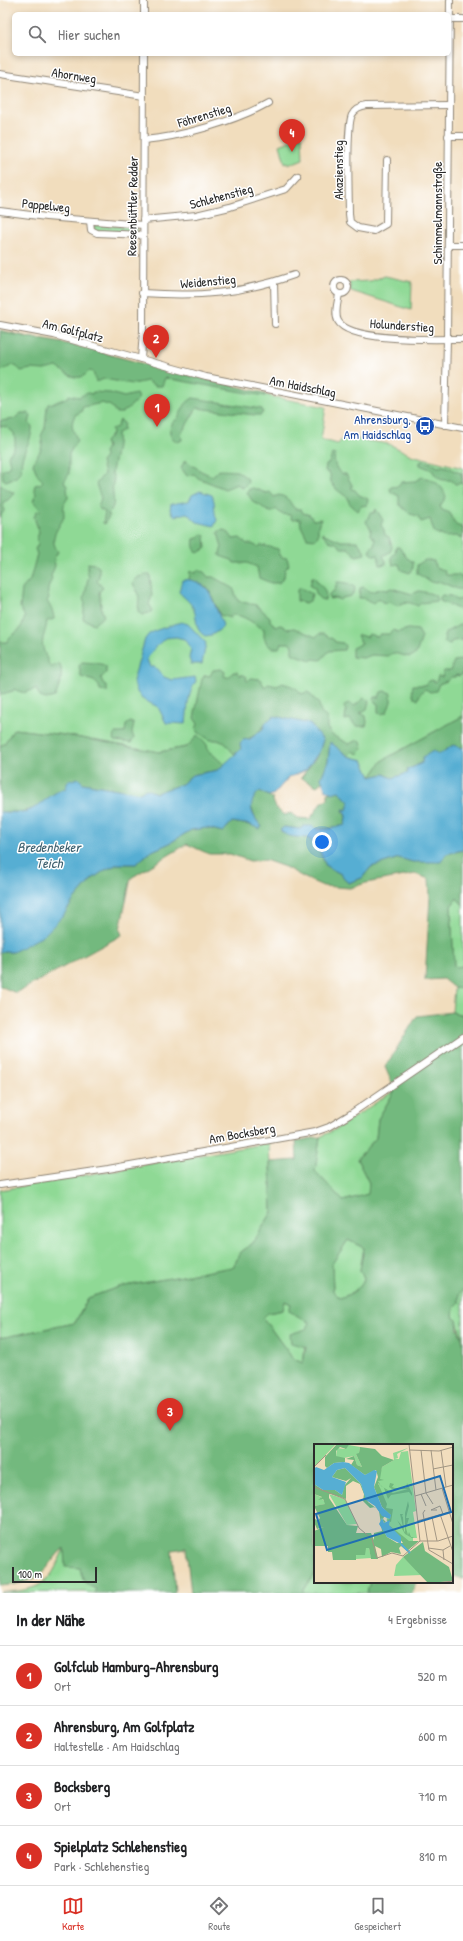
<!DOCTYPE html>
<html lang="de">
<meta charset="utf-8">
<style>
:root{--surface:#fff;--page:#f2f2f2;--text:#202124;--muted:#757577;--line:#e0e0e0;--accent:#d93025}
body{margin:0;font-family:"Patrick Hand",sans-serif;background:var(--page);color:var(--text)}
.scale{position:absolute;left:12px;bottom:10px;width:85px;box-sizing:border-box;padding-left:4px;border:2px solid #2b2b2b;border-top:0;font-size:11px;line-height:14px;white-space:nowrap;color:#2b2b2b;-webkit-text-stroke:3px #fff;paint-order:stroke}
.you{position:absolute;left:322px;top:842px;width:14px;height:14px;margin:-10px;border:3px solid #fff;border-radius:50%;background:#1a73e8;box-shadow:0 0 0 6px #1a73e833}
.badge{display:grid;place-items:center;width:26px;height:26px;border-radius:50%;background:var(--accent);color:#fff;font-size:13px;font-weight:700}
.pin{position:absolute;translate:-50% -33px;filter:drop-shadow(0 1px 2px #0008)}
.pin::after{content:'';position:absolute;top:21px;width:14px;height:12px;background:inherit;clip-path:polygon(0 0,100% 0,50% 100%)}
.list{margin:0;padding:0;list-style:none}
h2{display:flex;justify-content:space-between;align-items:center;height:52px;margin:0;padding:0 16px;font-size:17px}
h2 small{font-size:13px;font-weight:400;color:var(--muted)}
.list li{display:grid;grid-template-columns:26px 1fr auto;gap:12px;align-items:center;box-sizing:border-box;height:60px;padding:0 16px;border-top:1px solid var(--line)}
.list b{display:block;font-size:15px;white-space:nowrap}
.list p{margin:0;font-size:13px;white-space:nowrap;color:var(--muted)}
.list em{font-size:13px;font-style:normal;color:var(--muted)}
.icon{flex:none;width:22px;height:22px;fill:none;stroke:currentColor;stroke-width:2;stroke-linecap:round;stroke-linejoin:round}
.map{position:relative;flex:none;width:463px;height:1593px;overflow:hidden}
.search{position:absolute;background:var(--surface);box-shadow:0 2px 6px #0003;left:12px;right:12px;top:12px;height:44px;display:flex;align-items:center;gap:10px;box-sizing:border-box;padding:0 14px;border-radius:6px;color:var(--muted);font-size:15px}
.sheet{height:292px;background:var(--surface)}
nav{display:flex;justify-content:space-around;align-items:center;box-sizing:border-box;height:56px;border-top:1px solid var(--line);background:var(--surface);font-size:11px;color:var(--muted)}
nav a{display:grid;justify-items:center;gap:2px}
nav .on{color:var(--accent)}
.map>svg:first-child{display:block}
.green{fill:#8fd995;stroke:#5d8260}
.forest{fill:#73b97e;stroke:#4f7254;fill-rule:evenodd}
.water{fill:#56aed3;stroke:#406c7f}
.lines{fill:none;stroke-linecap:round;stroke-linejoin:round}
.minor-casing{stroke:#8e8474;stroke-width:8}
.minor{stroke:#fff;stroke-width:6}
.labels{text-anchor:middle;stroke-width:3;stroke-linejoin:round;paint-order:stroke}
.street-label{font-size:13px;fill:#2b2b2b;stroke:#fff}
.transit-label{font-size:13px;fill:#164399;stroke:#fff;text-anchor:end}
.water-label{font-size:14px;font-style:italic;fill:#3c5f6e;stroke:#fff}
.inset-river{fill:none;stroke:#56aed3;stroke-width:2}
.inset-road{fill:none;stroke:#a29683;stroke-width:1}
.view{fill:#1f6fb2;fill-opacity:0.15;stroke:#1f6fb2;stroke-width:2}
.inset-edge{fill:none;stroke:#2b2b2b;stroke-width:2}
</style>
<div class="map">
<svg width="463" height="1593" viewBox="0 0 463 1593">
<rect width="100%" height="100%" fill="#fff"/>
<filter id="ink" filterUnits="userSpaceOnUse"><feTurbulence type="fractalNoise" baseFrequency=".025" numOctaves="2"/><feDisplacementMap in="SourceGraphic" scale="8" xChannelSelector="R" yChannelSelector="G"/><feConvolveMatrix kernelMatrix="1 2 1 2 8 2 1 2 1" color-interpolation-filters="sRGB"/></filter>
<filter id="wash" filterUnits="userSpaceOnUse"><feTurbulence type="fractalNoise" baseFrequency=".012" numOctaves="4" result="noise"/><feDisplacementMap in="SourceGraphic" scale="16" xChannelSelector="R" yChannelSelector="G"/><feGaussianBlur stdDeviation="0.9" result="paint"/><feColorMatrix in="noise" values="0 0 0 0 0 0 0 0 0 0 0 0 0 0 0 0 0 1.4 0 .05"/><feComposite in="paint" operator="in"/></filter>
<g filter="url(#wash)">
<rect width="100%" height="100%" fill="#f1ddbd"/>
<g class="green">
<polygon points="302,136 303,159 288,165 288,162 285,163 280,145"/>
<polygon points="93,225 137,227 138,232 95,231"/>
<polygon points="385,276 412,282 411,310 351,291 349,282 370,281"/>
<polygon points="0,330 274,397 326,407 321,440 338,444 344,437 389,444 411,455 463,468 463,716 383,760 371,777 363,760 348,756 242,749 218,770 187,747 159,752 64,735 14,729 4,744 0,746"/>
<polygon points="457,898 463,905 463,966 454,968 451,906"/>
<polygon points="454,988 463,989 463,1015 452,1012"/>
<polygon points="395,1090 378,1119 376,1138 357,1159 369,1183 369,1194 343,1201 315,1171 320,1137 336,1129"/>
<polygon points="269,1143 272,1212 253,1243 241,1252 233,1267 119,1287 88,1298 75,1323 0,1338 0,1190"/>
<path d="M 348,1240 L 364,1248 L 360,1270 L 364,1279 C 359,1290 351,1294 340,1298 L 333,1291 L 332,1263 Z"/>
<polygon points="463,1290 463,1341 457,1320 453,1317 454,1307 459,1303 459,1294"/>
<path d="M 285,1301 L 291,1304 L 290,1311 L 310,1323 C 304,1333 305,1351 303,1363 L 293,1359 L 263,1318 L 268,1313 L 283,1310 Z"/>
<path d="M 64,1548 C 69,1554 77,1561 80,1568 C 86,1581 80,1583 97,1589 L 94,1593 L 83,1592 L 0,1593 C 16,1591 39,1591 50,1576 C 56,1569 60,1557 64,1548 Z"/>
<polygon points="315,1573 315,1582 370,1582 367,1593 302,1593"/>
</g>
<g class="forest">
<path d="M 0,332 L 74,345 L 171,371 L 265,393 L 265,396 L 165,378 L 162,386 L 155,386 L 147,381 L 133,384 L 104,379 L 96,382 L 93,372 L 89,371 C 79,384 67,374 57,367 L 44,370 L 31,369 L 21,371 L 17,367 L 13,365 L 3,370 L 0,370 Z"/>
<path d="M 93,392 L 110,393 L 124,397 L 136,394 L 138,398 L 131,406 L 122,413 L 116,413 L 111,406 L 102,403 L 83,407 L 81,412 L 75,415 C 69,427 74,430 77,440 L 69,454 L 69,474 L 64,482 L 67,486 L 68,498 C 62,505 64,509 64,517 C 58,530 48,537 58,552 L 54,558 L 55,566 L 51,576 L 52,579 C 49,585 46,591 49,598 L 47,601 C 50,606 54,613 54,619 L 47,621 C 45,639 38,639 47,659 C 49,663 48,665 52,667 L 57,664 L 60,664 C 64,675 59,687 55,697 L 46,699 L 40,697 L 36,689 C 25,692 26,695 14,689 L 13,691 L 2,694 L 0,694 L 0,642 L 7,642 C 9,636 13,635 18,631 C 22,627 23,622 25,617 L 20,608 L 22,589 L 30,580 L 37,554 L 35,549 L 38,544 L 37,538 L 39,532 L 34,517 L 37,511 L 41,510 L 33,501 L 36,494 L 34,489 L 35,485 L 40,484 L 43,481 L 38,476 L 33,464 C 38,453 45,448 41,436 L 45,428 L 47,407 L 48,404 C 53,404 63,399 68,397 L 69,395 L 79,397 L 87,393 L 92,394 Z"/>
<path d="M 193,398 L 262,409 L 263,412 L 261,415 L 255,415 L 197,408 L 181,434 L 182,440 L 178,442 C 171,439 167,432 172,424 C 173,421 177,420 178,418 C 184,408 183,404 193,398 Z"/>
<path d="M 21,413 L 28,413 L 31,415 L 29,424 L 32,426 C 33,437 25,448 22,459 C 21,462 22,468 21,472 L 16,477 L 6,481 L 3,479 L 2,471 L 4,468 L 7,469 L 10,464 L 8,456 C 16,445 16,447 14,433 L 7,427 L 0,426 L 0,421 L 14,419 Z"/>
<path d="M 120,420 L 124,423 L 123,430 L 117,433 C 119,446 113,461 112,474 L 114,478 C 114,480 113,482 113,484 C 111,493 118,506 108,513 L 109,517 L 104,524 L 103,523 L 105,512 L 98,508 L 101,498 L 96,484 L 104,474 L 101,462 L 105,457 L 104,452 L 107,447 L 105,442 L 112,434 L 111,429 L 117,427 Z"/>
<path d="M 332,454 L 335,455 C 333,462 336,470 342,474 L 346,474 L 352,485 L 352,489 L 355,490 L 359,495 L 368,499 L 367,505 L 361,506 L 358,511 L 349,503 L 348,498 L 336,489 L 331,482 L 330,474 L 325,471 L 326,465 L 330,462 Z"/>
<polygon points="185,460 201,471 212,476 219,470 237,471 247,478 248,482 243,488 237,484 225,489 198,478 194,474 187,476 181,468"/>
<path d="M 423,461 L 431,463 L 438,467 C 447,464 453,471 461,473 L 463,483 L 455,484 L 451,480 C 441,481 437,479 432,470 L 420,465 L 420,462 Z"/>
<path d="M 422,477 C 433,479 443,485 446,497 L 440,506 L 442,510 L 450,513 L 456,525 L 463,528 L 463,539 L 456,536 L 445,537 L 434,532 L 430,519 L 421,522 L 418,516 L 410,514 L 399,504 L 399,496 L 391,492 L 390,489 L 391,487 L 399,486 L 401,482 L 415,481 Z"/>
<polygon points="0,485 14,493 8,500 3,502 4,511 0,517"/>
<path d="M 253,488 L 266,493 L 270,492 L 274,497 L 279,495 C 290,498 289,502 295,509 L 301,509 L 303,513 L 310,515 L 313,520 L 321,519 L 318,526 L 318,536 L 315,539 L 307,538 L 301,526 L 300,519 L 292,520 L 290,515 L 281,514 L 276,509 L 273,512 C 266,513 262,504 254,503 L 247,493 L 249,489 Z"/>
<polygon points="376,509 383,520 381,525 384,530 385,535 389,537 392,547 390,552 383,556 386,561 386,564 380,565 378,555 373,555 370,552 370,548 374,545 375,539 370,535 371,529 366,522 370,513 374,513"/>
<polygon points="224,530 229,533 233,539 240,538 247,544 252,544 258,547 261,545 278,549 281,557 287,558 289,565 285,569 284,577 279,583 271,583 259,578 257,567 247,563 234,563 232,560 220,556 220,553 222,547 218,533 219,531"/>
<polygon points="322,533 341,541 357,541 364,550 365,554 356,556 348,548 341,548 336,543 329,541"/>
<path d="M 201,534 L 205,536 L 206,548 L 198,553 C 193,548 193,545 194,539 L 198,538 Z"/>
<polygon points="396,547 399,547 406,557 413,562 413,568 410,573 401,570 399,564 393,565 391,557 395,553"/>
<path d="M 425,560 L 434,561 L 435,567 L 444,570 L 446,575 L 458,575 L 463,578 L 463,589 L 457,589 L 441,582 C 430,586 426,577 417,574 L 417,565 Z"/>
<path d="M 88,563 L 94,564 L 99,567 L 99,576 L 97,581 L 103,588 L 99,592 L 102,612 L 104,616 L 94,624 L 83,619 L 85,603 L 83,598 C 88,591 85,584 89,577 L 87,571 Z"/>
<path d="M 197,570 L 204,572 L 208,577 L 213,577 L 233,588 L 238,601 L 256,605 L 270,617 L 270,621 L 276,626 L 281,625 L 287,629 L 294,628 L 316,637 L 319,634 L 324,634 L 334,640 L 335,642 L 343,643 L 345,646 L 344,650 L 329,651 L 321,660 L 313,659 L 311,661 C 304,656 296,657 292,653 L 292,645 L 289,643 L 281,643 L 279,648 L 272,648 L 267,644 L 264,637 L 264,629 C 253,624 244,614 231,615 L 230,618 L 220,615 L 208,588 L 189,580 L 190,571 L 196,573 Z"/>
<polygon points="150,574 152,596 149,604 152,609 151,612 142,615 138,612 139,597 133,583 138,577"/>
<path d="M 312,577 L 315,577 C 318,586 329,588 325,600 C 318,600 316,595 315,589 L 310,586 Z"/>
<path d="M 337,582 C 343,582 348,583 354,586 L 355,590 L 351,596 L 342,598 L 340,600 L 335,598 L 329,599 L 329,594 L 335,590 Z"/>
<path d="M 364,587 L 371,592 L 380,589 L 387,590 L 391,588 L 412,594 L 419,591 C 425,592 430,593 435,595 L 437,601 L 421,603 L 418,606 C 412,603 404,600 398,606 L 389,602 L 387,603 L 382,602 L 379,598 L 373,603 L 363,598 L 359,598 L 360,588 Z"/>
<polygon points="301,588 312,594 310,601 305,603 297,601 297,590"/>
<polygon points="442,595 451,596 456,600 462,599 463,614 458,609 440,601 440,597"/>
<polygon points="463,623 463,640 452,641 450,644 445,643 444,636 446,632"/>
<polygon points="408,629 418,630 422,637 416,654 410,657 393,653 388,656 372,655 363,658 352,657 352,648 361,644 361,642 357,636 359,635 367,637 369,634 378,637 380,634 389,634 393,630 398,632"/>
<path d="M 460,660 L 463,661 L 462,674 L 459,676 L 456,675 L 455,677 L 451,677 L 447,681 L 439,684 L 436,691 L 430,692 L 425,689 L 420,694 L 418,700 C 411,697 412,691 413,685 L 426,685 L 427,682 L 432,680 L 436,682 L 438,676 L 442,677 L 444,671 L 450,671 L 454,661 Z"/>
<path d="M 82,662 C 90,663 99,662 106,666 L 106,673 L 101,678 L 103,683 L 107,686 L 107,692 L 100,691 L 99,686 L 94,681 L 81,677 L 79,666 Z"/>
<path d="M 221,669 L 225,672 L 224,676 L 226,677 L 229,677 L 233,672 L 237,672 L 239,675 L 244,675 L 247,677 L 246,680 L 248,681 L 251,678 L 260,679 L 265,687 L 268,684 L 277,686 L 282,683 C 289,685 298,687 301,694 L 308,692 L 319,704 L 321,713 L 327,718 L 327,728 L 332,735 L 349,744 L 358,740 L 361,741 L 363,749 L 358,754 L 352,751 L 348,756 L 330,743 L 328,761 L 321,778 L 323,781 L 317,786 L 301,778 L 319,753 L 323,740 L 310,724 L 274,716 C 263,724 258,738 243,740 L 242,749 L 234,754 L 225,743 L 217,740 L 210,740 L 199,733 L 196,729 L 198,724 L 194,718 L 202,679 L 205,675 L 210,676 L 213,670 Z"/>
<polygon points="384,691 391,693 391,702 387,712 381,714 378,713 378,704 375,702 374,700 375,697 379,697 381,692"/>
<path d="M 364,698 L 369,701 L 367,709 L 360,713 L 366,716 L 367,722 L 366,726 C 358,726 355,728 350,719 L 345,720 L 346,711 L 344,707 L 346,704 L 349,703 L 354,706 Z"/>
<polygon points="463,716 463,748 453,745 440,754 407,770 408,773 392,778 384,774 371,777 383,760"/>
<polygon points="130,722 134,724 132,733 134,738 131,743 114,741 115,733 122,733 125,732 126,725"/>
<path d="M 14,729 L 64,735 L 159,752 L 187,747 L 197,735 L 204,741 L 207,745 L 208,751 C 214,754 218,760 224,764 L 218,770 L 192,775 L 182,784 L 156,793 L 146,789 L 140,793 L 83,783 L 60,790 L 33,809 L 20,812 L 0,812 L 0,746 L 4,744 Z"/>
<path d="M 260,791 L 272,798 L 276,808 L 284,815 L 291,813 L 297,818 L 310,819 L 321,803 L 328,799 L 328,793 L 339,791 L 349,802 L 347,810 L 344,809 L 343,812 L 346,816 L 345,825 C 330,829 319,830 304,826 L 300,829 L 284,827 L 295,837 L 309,838 L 311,841 L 317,844 L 326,866 L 341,874 L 348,883 L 362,878 L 371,867 L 399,858 L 413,862 L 463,850 L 463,905 L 457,898 L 451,906 L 454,967 L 463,966 L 463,989 L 454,988 L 443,979 L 425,980 L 430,897 L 429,879 L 415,874 L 366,883 L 350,888 L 323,886 L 305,878 L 285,867 L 265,860 L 250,861 L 230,854 L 209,854 L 187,844 L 131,878 L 120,929 L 122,935 L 16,993 L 0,986 L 0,952 L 13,952 L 63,916 L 73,901 L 92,879 L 105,870 L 118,864 L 136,864 L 150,852 L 170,843 L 191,830 L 207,828 L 223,832 L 232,822 L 262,827 L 255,818 L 250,804 L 253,797 Z"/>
<path d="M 452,1012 L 463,1015 L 463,1290 L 459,1294 L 459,1303 L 454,1307 L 453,1317 L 457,1320 L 458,1329 L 463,1341 L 463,1579 L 452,1576 L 452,1445 L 315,1445 L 315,1573 L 302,1593 L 191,1593 L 186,1548 L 172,1550 L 175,1593 L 94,1593 L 96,1589 C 85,1585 82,1579 80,1568 L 65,1567 L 64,1548 C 55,1555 49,1568 41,1574 C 30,1582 14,1585 0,1586 L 0,1338 L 75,1323 L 88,1298 L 119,1287 L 233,1267 L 241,1252 L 253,1243 L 272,1212 L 270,1162 L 297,1160 L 296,1141 L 320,1137 L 315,1171 L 343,1201 L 368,1194 L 369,1183 L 357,1159 L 376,1138 L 378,1119 L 395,1090 L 385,1067 L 417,1016 ZM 348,1240 L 364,1248 L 360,1270 L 364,1279 C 359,1290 351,1294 340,1298 L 333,1291 L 332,1264 ZM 285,1301 L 291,1304 L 289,1311 L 310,1323 L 306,1329 L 290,1334 L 291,1343 L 306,1347 L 303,1363 L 293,1359 L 263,1318 L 268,1313 L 283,1310 Z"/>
<polygon points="370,1582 416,1582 412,1593 367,1593"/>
</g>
<g class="water">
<path d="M 200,491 L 212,495 C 216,503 213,511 217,520 L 214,526 L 197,522 L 187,513 L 174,516 L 170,510 L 171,504 L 189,501 L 192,495 Z"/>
<path d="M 182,580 C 192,578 205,584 210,593 L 223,625 L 222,628 L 212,635 L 205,636 C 194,630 198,620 194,610 C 191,602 184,598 179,592 Z"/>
<path d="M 181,622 L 188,624 L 206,643 L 202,664 L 191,664 L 189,658 L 191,649 L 184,639 L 176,637 L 165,638 C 158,645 151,651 147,659 L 150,667 L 155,667 L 164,677 L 172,680 L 195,677 L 196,681 C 187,695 188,708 186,724 L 166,723 L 158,707 L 142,699 L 137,692 L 133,681 L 145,639 L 149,634 L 157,630 Z"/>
<path d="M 274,716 L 310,724 L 323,740 L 319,752 L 306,770 L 288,778 L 274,794 L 269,796 L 260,791 C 246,804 251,814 262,827 L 259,829 L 251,825 L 232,822 L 223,832 L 207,828 L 191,830 L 170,843 L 150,852 L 136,864 L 118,864 L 105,870 L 92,879 L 73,901 L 63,916 L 43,936 L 13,952 L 0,952 L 0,812 C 10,812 25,814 34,808 C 43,803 55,790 65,789 L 68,781 L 78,778 L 83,783 L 140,793 L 146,789 L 156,793 L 182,784 L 192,775 L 218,770 L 241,749 L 240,743 L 243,740 L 250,739 L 263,729 L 266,722 Z"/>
<path d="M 330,742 L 348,756 L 363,760 L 371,777 L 384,774 L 392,778 L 408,773 L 407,770 L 422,763 L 423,757 L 433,751 L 440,754 L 453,745 L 463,748 L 463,850 L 446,854 L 441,862 L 413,862 L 399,858 L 371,867 L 362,878 L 348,883 L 341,874 L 326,866 L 317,844 L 311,841 L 309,838 C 299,837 286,838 280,830 L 284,827 L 300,829 L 304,826 L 312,826 L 318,830 L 329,829 L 345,825 L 346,816 L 343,809 L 347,810 L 349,802 L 339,791 L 332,793 L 325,789 L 321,778 L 328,761 Z"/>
</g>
</g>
<g filter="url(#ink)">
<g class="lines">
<g class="minor-casing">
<g id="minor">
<polyline points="144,14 144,0"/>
<polyline points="449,19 463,19"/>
<polyline points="0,74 144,96"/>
<polyline points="448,136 463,136"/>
<path d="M 144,140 C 180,137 236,121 268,103"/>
<path d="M 387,160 L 386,224 L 374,231 L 358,228 L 350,222 L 349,214 C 349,197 346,126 352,115 C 355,109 360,107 367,106 L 449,105"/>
<polyline points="0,211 46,217 143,225"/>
<polyline points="143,220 196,215 230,207 286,189 298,176"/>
<polyline points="90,221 91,230 97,233 143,235"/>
<polyline points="448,245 463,245"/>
<circle cx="341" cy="287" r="7"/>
<polyline points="274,282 275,324"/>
<path d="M 142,293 C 198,297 240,294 294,275"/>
<path d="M 339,294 C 338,302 334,313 338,321 C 350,343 440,339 463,339"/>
<polyline points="0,325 54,335 206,377 463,428"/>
<polyline points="141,359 143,331 144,54"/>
<polyline points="445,425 447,339 450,0"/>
<polyline points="0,1185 108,1169 315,1132 329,1127 349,1115 463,1037"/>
</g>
</g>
<use href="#minor" class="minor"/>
</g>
</g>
<defs>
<g id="bus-disc" transform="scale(1)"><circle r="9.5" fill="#1a4fb4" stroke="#fff"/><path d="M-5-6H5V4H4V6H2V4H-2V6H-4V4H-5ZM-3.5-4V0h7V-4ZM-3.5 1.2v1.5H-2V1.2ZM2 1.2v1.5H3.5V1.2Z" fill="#fff"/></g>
</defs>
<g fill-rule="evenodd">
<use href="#bus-disc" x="425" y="426"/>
</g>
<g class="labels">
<g class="street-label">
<text transform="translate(74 75) rotate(9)" y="5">Ahornweg</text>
<text transform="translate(204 115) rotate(-17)" y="5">Föhrenstieg</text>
<text transform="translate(338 170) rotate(-90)" y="5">Akazienstieg</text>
<text transform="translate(221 196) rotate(-15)" y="5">Schlehenstieg</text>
<text transform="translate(46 205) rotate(6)" y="5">Pappelweg</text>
<text transform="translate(132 206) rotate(-89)" y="5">Reesenbüttler Redder</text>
<text transform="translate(437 213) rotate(-90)" y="5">Schimmelmannstraße</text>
<text transform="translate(208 281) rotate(-5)" y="5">Weidenstieg</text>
<text transform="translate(402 325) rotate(4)" y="5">Holunderstieg</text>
<text transform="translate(73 330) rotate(14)" y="5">Am Golfplatz</text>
<text transform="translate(303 386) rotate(11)" y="5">Am Haidschlag</text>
<text transform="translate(242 1133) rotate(-10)" y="5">Am Bocksberg</text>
</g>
<g class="transit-label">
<text x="411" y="424">Ahrensburg,<tspan x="411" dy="15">Am Haidschlag</tspan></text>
</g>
<g class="water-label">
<text x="49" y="852">Bredenbeker<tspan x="49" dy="16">Teich</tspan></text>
</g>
</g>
<g transform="translate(314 1444)">
<rect width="139" height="139" fill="#f1ddbd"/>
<path d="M 0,0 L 22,0 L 0,23 ZM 35,1 L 46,3 L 45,10 L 42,10 L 48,23 L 43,21 L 40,12 L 25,15 L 22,12 L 23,4 L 31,5 ZM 94,4 L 83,10 L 84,14 L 81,15 L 85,15 L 87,8 L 94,7 L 102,67 L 99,68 L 103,94 L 99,94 L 99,98 L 95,98 L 74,80 L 64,37 L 68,23 L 80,16 L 79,9 ZM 0,50 L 7,53 L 12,60 L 0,62 ZM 15,50 L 31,55 L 43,80 L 33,81 ZM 52,104 L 55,104 L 57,114 L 42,115 L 41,112 ZM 89,113 L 108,131 L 80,132 L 82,121 Z" fill="#8fd995"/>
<path d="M 23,0 L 35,1 L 32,5 L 26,3 L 22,7 L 22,12 L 31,14 L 31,18 L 20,19 L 13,24 L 11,22 L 11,13 ZM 46,3 L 61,5 L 68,12 L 80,16 L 68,23 L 66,35 L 70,36 L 64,37 L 67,42 L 79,49 L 94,45 L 78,45 L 75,43 L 76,39 L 80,40 L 78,43 L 81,44 L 92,44 L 93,39 L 98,49 L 98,52 L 95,48 L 77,51 L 74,55 L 70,44 L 64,39 L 73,60 L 72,64 L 79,65 L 77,78 L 72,76 L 76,75 L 77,71 L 68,63 L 60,43 L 64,33 L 62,26 L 51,31 L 37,21 L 40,16 L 32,15 L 40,12 L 43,21 L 48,23 L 42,10 L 45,9 ZM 31,24 L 47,40 L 54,58 L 71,71 L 69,75 L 72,78 L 70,79 L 68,74 L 66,80 L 73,93 L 83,99 L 89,99 L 74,80 L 95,97 L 105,97 L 93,107 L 87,102 L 85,104 L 87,110 L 77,108 L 68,113 L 67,105 L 61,102 L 64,115 L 57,115 L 55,104 L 52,104 L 51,111 L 42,111 L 42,116 L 19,116 L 18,108 L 14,108 L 14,102 L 0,102 L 0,87 L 10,83 L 3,85 L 0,78 L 1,75 L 4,77 L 6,74 L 0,62 L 11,60 L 9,55 L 4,56 L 8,53 L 0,50 L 0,40 L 9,46 L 21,46 L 28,51 L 30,42 L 37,34 L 32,37 L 18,33 L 23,26 ZM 39,37 L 46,40 L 50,50 L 49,57 L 56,64 L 61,63 L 65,67 L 68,87 L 60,89 L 60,96 L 57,89 L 42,89 L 44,82 L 33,81 L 15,54 L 15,50 L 17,50 L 32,55 L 32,42 ZM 94,57 L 95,62 L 92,74 L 95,74 L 92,84 L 94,91 L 95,88 L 97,93 L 100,93 L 98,94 L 91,90 L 83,76 L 89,83 L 86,70 L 89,70 L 88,72 L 89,73 L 90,87 L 91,88 L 91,69 ZM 109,98 L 111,107 L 135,123 L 139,137 L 114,139 L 89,113 Z" fill="#73b97e" fill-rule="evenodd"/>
<path d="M 29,18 L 35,19 L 51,31 L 60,26 L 63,27 L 60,43 L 68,63 L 77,71 L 76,75 L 68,72 L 61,62 L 52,56 L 47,40 L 31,24 L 23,26 L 18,33 L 32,38 L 38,34 L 32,38 L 28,51 L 21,46 L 9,46 L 0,40 L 0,25 L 2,23 L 10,26 L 20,19 ZM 68,74 L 70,79 L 76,76 L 75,81 L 87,93 L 87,100 L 73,93 L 65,80 Z" fill="#56aed3"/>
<path class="inset-river" d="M 87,100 L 96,109"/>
<path class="inset-road" d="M 95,0 L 106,97M 95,6 L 125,7 L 139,3M 107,6 L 112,49M 117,6 L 122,46M 127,6 L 132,43M 0,23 L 12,11M 119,25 L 139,21M 0,43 L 31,55 L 45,84 L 58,95 L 63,114 L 78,109 L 89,112 L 106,97 L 124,97 L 139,92M 128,44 L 139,80M 112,49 L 119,60M 107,50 L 112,62M 101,52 L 139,41M 111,66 L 109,69 L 115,106 L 139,120M 123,66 L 117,66 L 126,62 L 129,70M 126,70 L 139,108M 118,73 L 123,97M 103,77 L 139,67M 114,104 L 129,106M 130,116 L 129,106 L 136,102M 123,139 L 139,137"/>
<path class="view" d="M 126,32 L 137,68 L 13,106 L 2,70 Z"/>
<rect width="139" height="139" class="inset-edge"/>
</g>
</svg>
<div class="scale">100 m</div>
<div class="you"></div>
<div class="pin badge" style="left:157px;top:427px">1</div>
<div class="pin badge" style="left:156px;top:358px">2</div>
<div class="pin badge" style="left:170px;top:1431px">3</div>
<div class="pin badge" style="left:292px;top:152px">4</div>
<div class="search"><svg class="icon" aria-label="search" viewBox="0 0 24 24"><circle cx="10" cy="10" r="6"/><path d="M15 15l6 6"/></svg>Hier suchen</div>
</div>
<section class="sheet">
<h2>In der Nähe<small>4 Ergebnisse</small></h2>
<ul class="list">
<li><span class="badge">1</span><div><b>Golfclub Hamburg-Ahrensburg</b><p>Ort</p></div><em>520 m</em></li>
<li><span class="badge">2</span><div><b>Ahrensburg, Am Golfplatz</b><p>Haltestelle · Am Haidschlag</p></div><em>600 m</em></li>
<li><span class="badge">3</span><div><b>Bocksberg</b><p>Ort</p></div><em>710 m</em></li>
<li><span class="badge">4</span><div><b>Spielplatz Schlehenstieg</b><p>Park · Schlehenstieg</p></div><em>810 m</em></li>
</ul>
</section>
<nav>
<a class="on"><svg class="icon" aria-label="map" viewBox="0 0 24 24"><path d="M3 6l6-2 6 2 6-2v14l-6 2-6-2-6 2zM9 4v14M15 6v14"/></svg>Karte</a>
<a><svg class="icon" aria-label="directions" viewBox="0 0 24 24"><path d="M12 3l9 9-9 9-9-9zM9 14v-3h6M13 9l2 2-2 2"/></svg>Route</a>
<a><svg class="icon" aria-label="saved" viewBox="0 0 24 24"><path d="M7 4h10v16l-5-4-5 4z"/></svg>Gespeichert</a>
</nav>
